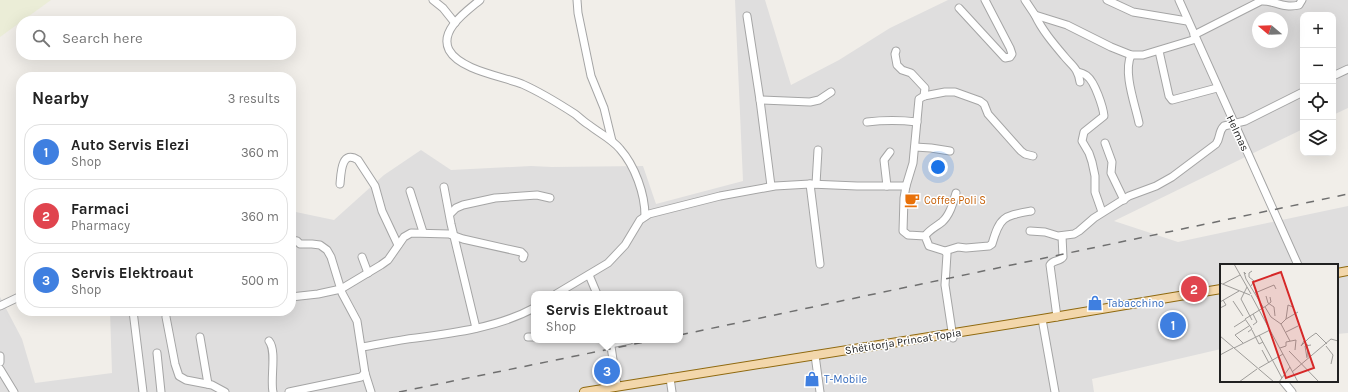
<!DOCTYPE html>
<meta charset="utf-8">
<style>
:root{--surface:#fff;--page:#f6f6f6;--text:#222;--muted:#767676;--line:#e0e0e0;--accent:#db2777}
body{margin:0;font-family:Karla,sans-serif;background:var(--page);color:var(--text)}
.controls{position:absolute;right:12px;top:12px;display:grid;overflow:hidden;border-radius:8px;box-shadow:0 4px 16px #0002}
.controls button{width:36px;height:36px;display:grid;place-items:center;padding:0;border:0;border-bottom:1px solid var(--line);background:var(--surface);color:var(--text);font:20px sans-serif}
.compass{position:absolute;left:1252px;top:12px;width:36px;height:36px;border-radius:50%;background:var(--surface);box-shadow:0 4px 16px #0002;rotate:289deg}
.you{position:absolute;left:938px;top:167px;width:14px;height:14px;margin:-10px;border:3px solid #fff;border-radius:50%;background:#1a73e8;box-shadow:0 0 0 6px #1a73e833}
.badge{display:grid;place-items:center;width:26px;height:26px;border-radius:50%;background:var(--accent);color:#fff;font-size:13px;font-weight:700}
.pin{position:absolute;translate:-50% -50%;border:2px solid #fff;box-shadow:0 1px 4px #0006}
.popup{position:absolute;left:531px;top:291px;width:152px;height:52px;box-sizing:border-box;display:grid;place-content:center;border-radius:8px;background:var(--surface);filter:drop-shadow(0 1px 3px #0005);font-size:13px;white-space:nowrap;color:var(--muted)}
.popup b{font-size:15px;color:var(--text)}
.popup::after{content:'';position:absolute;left:50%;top:100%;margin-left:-8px;border:8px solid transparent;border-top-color:var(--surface)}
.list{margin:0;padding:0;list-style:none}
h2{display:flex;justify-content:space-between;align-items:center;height:52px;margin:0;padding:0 16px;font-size:17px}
h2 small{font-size:13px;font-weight:400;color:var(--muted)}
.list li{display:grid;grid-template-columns:26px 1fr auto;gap:12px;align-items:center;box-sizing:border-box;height:56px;margin:0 8px 8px;padding:0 8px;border:1px solid var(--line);border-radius:16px}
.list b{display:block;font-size:15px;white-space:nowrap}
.list p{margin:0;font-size:13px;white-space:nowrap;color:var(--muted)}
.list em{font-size:13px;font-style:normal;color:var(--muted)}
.icon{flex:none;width:22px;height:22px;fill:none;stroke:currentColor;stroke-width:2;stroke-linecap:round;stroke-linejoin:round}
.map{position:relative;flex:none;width:1348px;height:392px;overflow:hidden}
.search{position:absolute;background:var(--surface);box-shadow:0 4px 16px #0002;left:16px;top:16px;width:280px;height:44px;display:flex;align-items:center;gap:10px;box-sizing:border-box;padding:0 14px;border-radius:16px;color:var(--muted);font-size:15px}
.panel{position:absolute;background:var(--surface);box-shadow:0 4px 16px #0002;left:16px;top:72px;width:280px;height:244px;border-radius:16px}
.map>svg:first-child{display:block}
.residential{fill:#dfdede;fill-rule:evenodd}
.farmland{fill:#ebedd7}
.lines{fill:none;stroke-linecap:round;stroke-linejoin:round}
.minor-casing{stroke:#a5a5a5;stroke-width:9}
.major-casing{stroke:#8f690f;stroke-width:10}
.minor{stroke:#fff;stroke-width:7}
.major{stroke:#f3d7ab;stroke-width:8}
.rail{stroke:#6f6f6f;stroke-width:1.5;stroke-dasharray:8 8;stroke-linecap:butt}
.labels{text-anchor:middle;stroke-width:3;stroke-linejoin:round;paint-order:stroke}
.street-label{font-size:11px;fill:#212121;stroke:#fff}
.food-label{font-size:11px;fill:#c56008;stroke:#fff;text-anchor:start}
.shop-label{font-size:11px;fill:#366cbe;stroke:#fff;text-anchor:start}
.inset-road{fill:none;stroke:#9e9c99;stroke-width:1}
.view{fill:#d62828;fill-opacity:0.15;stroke:#d62828;stroke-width:2}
.inset-edge{fill:none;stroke:#212121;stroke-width:2}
</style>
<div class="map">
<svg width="1348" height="392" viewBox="0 0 1348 392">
<rect width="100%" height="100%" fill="#f1eee9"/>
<path class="residential" d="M 735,0 L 765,0 L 791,85 L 839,60 L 890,28 L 948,0 L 1348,0 L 1348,108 L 1333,115 L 1333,15 L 1303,15 L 1303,129 L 1114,221 L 1178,242 L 1348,206 L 1348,333 L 1337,334 L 1337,265 L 1221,265 L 1221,349 L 1092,379 L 1094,392 L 0,392 L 0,297 L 22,339 L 35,383 L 112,373 L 110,311 L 291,311 L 291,211 L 334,220 L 384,175 L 421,150 L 451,170 L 531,166 L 552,167 L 643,166 L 656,204 L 743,181 ZM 1258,18 L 1282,18 L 1282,42 L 1258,42 ZM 534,294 L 680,294 L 680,340 L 534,340 Z"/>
<polygon class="farmland" points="0,0 51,0 0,37"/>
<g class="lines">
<g class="minor-casing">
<g id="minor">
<polyline points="433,0 443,8 455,23"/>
<path d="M 480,0 C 467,11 439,30 449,50 C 460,70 501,76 522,84 C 540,92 558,103 575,114 C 580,118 584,122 589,125 C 599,133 612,139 620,149 C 635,166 645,194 645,216"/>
<polyline points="577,0 578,13 591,76 604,108 612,141"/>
<polyline points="1025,0 1035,15 1067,25 1111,47 1131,55 1143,55 1196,39"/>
<polyline points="1107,0 1133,12 1187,21"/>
<polyline points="1179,0 1298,265"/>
<polyline points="959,8 1005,58 1010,57 1012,54 1010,48 985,0"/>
<path d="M 1035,15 C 1042,30 1053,43 1064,56 C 1072,66 1078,68 1080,82"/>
<polyline points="747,16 760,100 771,186"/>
<path d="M 1194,35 L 1261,1 C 1274,0 1283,9 1299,5 L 1302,0"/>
<polyline points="896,51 895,54 897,65 902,70 911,73 925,88 924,96"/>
<polyline points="1159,51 1169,96 1172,100 1217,88"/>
<path d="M 1131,55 C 1123,73 1135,104 1139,123"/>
<path d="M 1078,72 C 1081,73 1085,74 1087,76 C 1095,82 1103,107 1104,116 L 1084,132 L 1082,141 L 1089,153 L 1092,162 L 1095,176 L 1095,192 L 1102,212"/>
<polyline points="1333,76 1348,69"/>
<polyline points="760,100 810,102 819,100 831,92"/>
<path d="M 867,122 C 884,120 900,120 917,122"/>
<polyline points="1105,143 1112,162 1111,173 1124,200"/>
<polyline points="915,147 931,148 950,151"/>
<path d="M 340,184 C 341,174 341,149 358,160 L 375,186 L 382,211 L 398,245"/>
<polyline points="810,184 820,264"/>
<polyline points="816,184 818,150"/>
<polyline points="887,186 884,160 890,152"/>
<polyline points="444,187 451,224 476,328"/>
<polyline points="410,191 423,232"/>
<polyline points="450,214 456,208 463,205 495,198 537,195 550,198"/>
<path d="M 1030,231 L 1045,232 L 1058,236 L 1074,234 L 1079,231 L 1094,218 L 1129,196 L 1156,186 L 1172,177 L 1216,144 C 1221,137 1218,132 1224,126 L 1245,121 L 1303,92"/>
<path d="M 925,236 C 930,229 936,227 942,222 C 950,215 953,203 956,193"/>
<polyline points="291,240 297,241 300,244 312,244 320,245 327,250 331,257 342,293 357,321 365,373 371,392"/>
<path d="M 945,251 L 958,247 L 966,248 L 989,246 L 992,244 C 1000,216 1004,216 1031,211"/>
<polyline points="362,257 368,273"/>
<polyline points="589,275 597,294"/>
<polyline points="556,294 608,263 625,245 640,220 649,214 720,196 775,186 810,184 857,186 906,186"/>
<polyline points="291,297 318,294 341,289 381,265 388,260 404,237 411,233 449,234 463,239 521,252 524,255 523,258"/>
<polyline points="0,306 21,296"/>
<polyline points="133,311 143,392"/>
<polyline points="166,317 175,364 179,376 186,380 212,385 225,392"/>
<path d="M 1057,317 L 1050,265 C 1053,259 1060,262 1063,257 L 1062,236"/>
<polyline points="1042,319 1055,392"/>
<polyline points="200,337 208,384"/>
<polyline points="528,337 534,337"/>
<polyline points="953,338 945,285 947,254 945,251 929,246 925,236 908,235 903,231 904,198 906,186 913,163 919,99 924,96 945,92 955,92 980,101 984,104 988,114 1021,151 1025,154 1033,156"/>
<polyline points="610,340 617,386"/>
<path d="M 269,341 C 277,351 270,379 273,392"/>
<polyline points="610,344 630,340"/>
<path d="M 362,347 C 380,344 398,340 416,338 C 455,333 499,327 534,308"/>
<polyline points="157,353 161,392"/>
<polyline points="815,355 820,392"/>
<polyline points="0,356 0,362"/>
<polyline points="0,369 14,392"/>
<polyline points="670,378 672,392"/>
<polyline points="1283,381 1292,392"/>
<polyline points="289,392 361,377 365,373"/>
</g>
</g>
<g class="major-casing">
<g id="major">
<polyline points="1337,273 1348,271"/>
<polyline points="584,392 1042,319 1221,289"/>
</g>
</g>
<use href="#minor" class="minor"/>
<use href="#major" class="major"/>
<g class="rail">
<polyline points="680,335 1348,194"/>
<polyline points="399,392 654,340"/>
</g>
</g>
<defs>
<g id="cafe-bare" transform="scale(1.2)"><path d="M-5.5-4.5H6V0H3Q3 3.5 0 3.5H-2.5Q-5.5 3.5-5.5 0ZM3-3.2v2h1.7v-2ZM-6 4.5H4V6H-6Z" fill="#e8710a" stroke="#fff" stroke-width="2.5" paint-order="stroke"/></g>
<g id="shop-bare" transform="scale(1.2)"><path d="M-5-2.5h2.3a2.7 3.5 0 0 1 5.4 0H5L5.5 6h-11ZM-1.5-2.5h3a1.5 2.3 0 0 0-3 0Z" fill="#3f7fe0" stroke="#fff" stroke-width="2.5" paint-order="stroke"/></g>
</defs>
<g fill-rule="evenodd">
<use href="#cafe-bare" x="912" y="200"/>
<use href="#shop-bare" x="1095" y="303"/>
<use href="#shop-bare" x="812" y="379"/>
</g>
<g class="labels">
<g class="street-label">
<text transform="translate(1238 133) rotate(65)" y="4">Helmas</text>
<text transform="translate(903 341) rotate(-9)" y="4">Shëtitorja Princat Topia</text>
</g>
<g class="food-label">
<text x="924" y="204">Coffee Poli S</text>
</g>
<g class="shop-label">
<text x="1107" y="307">Tabacchino</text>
<text x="824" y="383">T-Mobile</text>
</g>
</g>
<g transform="translate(1220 264)">
<rect width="118" height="118" fill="#f1eee9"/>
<path class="inset-road" d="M 14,0 L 31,30M 26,10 L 24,8 L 26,15 L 43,43M 0,19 L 30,31M 3,20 L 20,11M 31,22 L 34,17 L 29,13 L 29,9 L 32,7M 27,23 L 21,35 L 32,56M 35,29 L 54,21 L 56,25M 31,31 L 78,118M 46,32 L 48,39 L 54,43 L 55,52M 13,37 L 23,52M 0,38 L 19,27M 45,43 L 51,53 L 61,60 L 70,77M 0,44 L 6,41 L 3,36M 33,50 L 37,58 L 33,61M 66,55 L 78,48M 61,60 L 66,55 L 68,41 L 73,43M 14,63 L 25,56M 32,66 L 39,80 L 43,78M 28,68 L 32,65 L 25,55 L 46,42 L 51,38 L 50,33M 66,68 L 78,62M 39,71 L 62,114M 0,72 L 54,118M 89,74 L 96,69 L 107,80M 84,77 L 81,82 L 89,74M 23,79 L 15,71 L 29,62M 87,80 L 88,93M 106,82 L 113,91 L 111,100M 14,84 L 50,66M 60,84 L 66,82 L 66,78 L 76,76 L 75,86M 42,86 L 49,99M 69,87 L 99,118M 0,91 L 13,84M 87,94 L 85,82 L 91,81M 39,104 L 63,90M 72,108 L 111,75 L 118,77M 19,118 L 37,105M 59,118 L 70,103"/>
<path class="view" d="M 61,8 L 94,104 L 66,114 L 33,18 Z"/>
<rect width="118" height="118" class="inset-edge"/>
</g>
</svg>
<div class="controls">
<button>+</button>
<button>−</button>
<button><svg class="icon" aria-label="locate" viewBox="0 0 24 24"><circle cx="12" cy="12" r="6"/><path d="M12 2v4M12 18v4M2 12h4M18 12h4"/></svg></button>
<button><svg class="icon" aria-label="layers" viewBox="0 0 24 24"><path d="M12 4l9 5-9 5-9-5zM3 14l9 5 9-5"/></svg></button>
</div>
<svg class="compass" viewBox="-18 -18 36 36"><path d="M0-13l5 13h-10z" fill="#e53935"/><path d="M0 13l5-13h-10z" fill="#767676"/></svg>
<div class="you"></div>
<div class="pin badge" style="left:1173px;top:325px;background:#3f7fe0">1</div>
<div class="pin badge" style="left:1194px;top:289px;background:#e0444e">2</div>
<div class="pin badge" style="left:607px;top:371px;background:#3f7fe0">3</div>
<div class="popup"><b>Servis Elektroaut</b>Shop</div>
<div class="search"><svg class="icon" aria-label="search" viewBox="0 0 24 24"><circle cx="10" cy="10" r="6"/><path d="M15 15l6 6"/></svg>Search here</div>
<section class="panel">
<h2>Nearby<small>3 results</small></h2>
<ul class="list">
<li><span class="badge" style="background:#3f7fe0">1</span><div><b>Auto Servis Elezi</b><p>Shop</p></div><em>360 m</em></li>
<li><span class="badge" style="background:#e0444e">2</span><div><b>Farmaci</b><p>Pharmacy</p></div><em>360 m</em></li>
<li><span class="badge" style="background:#3f7fe0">3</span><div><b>Servis Elektroaut</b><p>Shop</p></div><em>500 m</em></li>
</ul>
</section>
</div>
